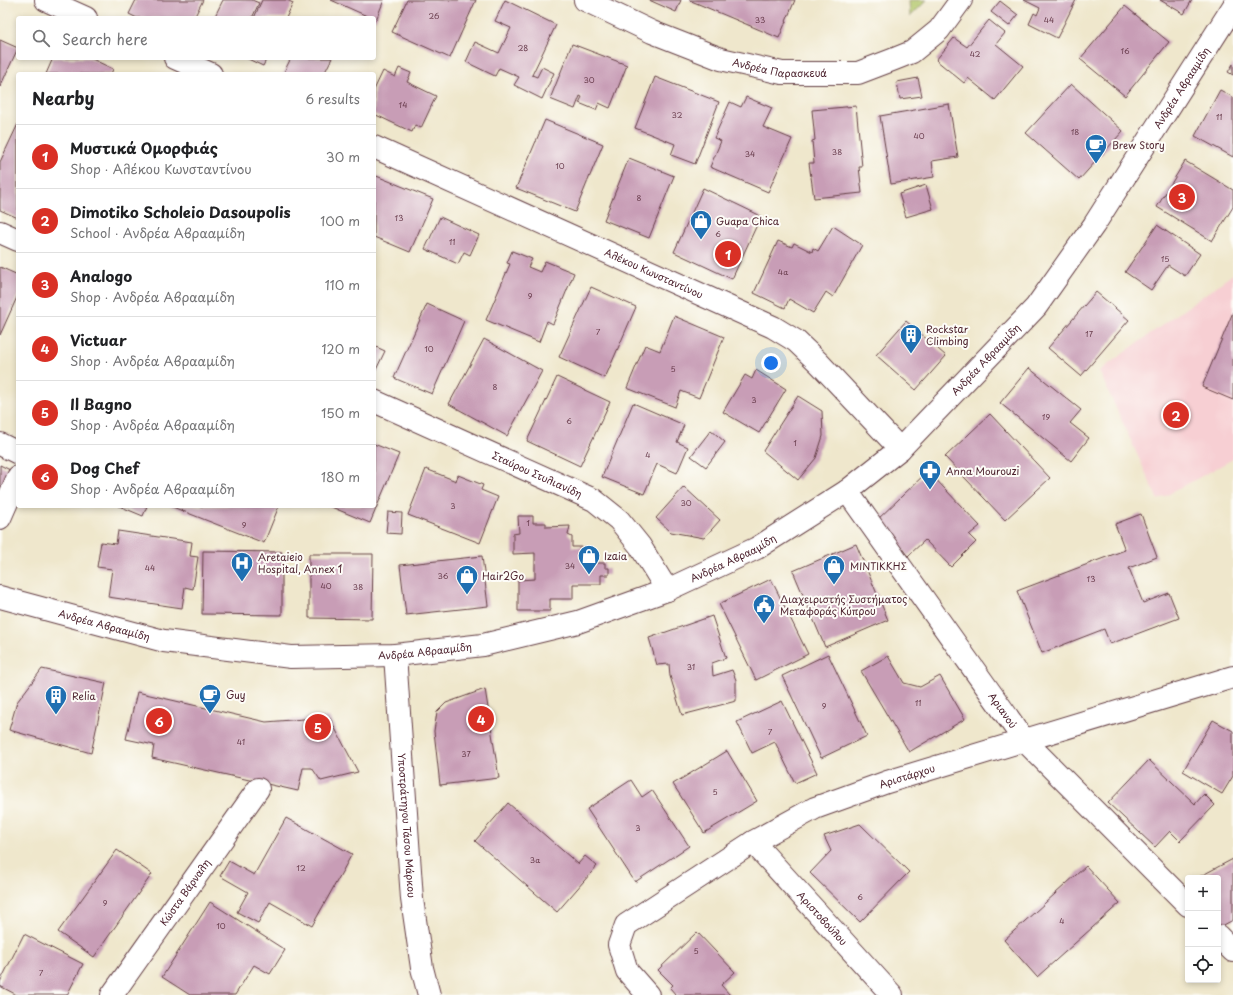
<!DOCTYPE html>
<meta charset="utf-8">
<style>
:root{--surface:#fff;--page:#f2f2f2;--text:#202124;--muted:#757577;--line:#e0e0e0;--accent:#d93025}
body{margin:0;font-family:"Playpen Sans",sans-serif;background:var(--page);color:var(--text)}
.controls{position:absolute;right:12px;bottom:12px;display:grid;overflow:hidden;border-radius:4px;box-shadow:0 2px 6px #0003}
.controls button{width:36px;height:36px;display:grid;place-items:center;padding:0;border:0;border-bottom:1px solid var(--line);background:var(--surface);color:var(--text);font:20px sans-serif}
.you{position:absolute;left:771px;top:363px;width:14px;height:14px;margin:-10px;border:3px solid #fff;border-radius:50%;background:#1a73e8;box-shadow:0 0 0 6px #1a73e833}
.badge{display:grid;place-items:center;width:26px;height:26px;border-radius:50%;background:var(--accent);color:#fff;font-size:13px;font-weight:700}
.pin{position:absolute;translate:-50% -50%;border:2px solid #fff;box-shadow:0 1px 4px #0006}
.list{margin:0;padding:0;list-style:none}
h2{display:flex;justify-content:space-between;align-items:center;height:52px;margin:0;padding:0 16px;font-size:17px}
h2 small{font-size:13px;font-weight:400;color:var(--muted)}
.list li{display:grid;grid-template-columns:26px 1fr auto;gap:12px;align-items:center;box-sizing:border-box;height:64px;padding:0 16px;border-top:1px solid var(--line)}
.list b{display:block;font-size:15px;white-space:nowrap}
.list p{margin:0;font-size:13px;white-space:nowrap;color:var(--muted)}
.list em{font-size:13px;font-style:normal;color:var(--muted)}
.icon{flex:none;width:22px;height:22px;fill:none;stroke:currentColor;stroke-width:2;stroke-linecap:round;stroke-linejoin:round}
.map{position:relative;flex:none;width:1233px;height:995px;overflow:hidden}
.search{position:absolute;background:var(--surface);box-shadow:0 2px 6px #0003;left:16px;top:16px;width:360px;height:44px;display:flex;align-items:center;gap:10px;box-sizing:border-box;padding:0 14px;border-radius:4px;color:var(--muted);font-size:15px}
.panel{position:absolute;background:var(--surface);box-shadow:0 2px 6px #0003;left:16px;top:72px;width:360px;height:436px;border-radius:4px}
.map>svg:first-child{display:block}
.built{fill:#f7cfd3}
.green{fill:#b2c76b;stroke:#7e734b}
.building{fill:#c89db6}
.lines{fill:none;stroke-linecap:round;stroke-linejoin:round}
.minor-casing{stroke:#633d43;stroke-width:24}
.major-casing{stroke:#633d43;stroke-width:24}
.minor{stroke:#fff;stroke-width:22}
.major{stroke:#fff;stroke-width:22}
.labels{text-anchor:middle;stroke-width:4;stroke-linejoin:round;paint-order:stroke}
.number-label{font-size:8px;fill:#6a3e4e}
.street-label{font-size:10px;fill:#4a1f2b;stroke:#fdfcf7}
.poi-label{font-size:10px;fill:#4a1f2b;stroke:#fdfcf7;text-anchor:start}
</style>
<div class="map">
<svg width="1233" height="995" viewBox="0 0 1233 995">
<rect width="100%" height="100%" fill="#fdfcf7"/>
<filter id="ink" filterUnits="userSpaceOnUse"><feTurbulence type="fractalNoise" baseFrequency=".025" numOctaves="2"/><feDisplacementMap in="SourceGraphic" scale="8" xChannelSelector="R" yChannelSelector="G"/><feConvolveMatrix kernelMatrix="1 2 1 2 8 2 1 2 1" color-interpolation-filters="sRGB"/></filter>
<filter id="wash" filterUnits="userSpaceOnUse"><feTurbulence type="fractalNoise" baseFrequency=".012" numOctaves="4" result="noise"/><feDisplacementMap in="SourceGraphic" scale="16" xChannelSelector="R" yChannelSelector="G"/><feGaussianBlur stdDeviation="0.9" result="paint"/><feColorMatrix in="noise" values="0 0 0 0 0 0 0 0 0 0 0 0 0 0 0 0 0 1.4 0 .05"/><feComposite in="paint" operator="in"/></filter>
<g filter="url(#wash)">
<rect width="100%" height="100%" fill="#efe7cc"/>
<polygon class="built" points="1233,274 1233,459 1158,500 1099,371"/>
<polygon class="green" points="909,0 927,0 910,17"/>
<g id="blocks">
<g class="building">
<polygon points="136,0 203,0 194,18 137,18 129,14"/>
<polygon points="223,0 252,0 259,3 252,18 214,18"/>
<polygon points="262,0 287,0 293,3 286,18 254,18"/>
<polygon points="331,0 384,0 376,20"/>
<polygon points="407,0 476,0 450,58 392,32"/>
<polygon points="505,0 556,25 532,75 537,77 542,67 554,73 542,99 514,85 519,77 499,68 495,76 466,62 475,42 499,53 511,28 495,21"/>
<polygon points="649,0 681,0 676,12"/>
<polygon points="689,0 795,0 779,38"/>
<polygon points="1024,0 1076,0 1057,38 1029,24 1034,13 1037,15 1040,8"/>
<polygon points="1160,0 1192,0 1184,14"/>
<polygon points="1000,1 1018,15 1009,26 991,12"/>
<polygon points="1125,6 1169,42 1125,96 1080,59"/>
<polygon points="989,20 1005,33 996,44 1023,66 995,100 968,78 964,83 936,60 954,38 967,47"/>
<polygon points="0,40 18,48 0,87"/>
<polygon points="572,44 627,65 610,108 599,103 596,110 579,103 582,97 580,96 575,109 550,99"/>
<polygon points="53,58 90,58 113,69 111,74 46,74"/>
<polygon points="246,58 267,58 263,66"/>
<polygon points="291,58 332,58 324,74 283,74"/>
<polygon points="1233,64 1233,75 1228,72"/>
<polygon points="399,68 411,73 407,82 436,96 421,128 415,125 412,132 374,114 374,90 383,71 395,77"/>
<polygon points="655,77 719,102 695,164 671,155 675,144 635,128"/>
<polygon points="918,78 922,96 900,99 897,82"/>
<polygon points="1071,84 1123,131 1079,180 1026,133"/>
<polygon points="1220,90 1233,97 1233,157 1195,136"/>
<polygon points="746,97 772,108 763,127 792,139 768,192 710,167 721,141 714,138 730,102 741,107"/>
<polygon points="949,104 958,157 932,161 934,177 891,184 880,116"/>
<polygon points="856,106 862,167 859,167 862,193 814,198 809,163 814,163 812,141 815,140 812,110"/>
<polygon points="545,120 603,144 575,212 516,188"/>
<polygon points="18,124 18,218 0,210 0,162"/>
<polygon points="629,158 674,176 649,238 604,220"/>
<polygon points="1185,161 1233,190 1233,207 1212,241 1157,207"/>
<polygon points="374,175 433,199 410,252 374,237"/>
<polygon points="926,185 933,209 906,217 899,194"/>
<polygon points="703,188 761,216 732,279 674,252"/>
<polygon points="440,217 479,235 470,255 464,252 458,264 425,249"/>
<polygon points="1157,225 1200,254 1185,276 1168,265 1151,290 1125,272"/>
<polygon points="833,226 862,245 833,297 826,292 813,313 789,299 785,308 754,293 778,241 792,247 794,243 812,252 813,248 818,251"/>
<polygon points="512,251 532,259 528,267 540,272 545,261 574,273 553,324 547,321 539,342 486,320 510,264 507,263"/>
<polygon points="0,267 18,275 18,295 0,335"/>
<polygon points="591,287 636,307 605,378 559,357"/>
<polygon points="1096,292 1129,320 1081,376 1048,348"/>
<polygon points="427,304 464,321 432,394 394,378"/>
<polygon points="1233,312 1233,400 1202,387"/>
<polygon points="674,316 724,337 699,398 681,391 675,407 627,388 645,345 660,351"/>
<polygon points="906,321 946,356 916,390 876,355"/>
<polygon points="484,339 542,371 507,436 449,404"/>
<polygon points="374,346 385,351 374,374"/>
<polygon points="1029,368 1081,410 1070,423 1089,438 1071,461 1000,403"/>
<polygon points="756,370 786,389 759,433 723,412 745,375 752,379"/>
<polygon points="557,377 610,402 580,466 527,441"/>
<polygon points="798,396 822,411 823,436 816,458 798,480 763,451"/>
<polygon points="633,403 684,425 677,442 688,447 677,473 657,464 644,494 602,477"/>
<polygon points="990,414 1050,478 1005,520 945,457"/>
<polygon points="711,430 725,442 706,467 691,456"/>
<polygon points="374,444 399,454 370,523 329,506 374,506"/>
<polygon points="0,465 10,470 0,491"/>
<polygon points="426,469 456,481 458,475 483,485 481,490 498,497 480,543 408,515"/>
<polygon points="928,471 980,526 969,535 976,542 951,567 925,540 908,556 875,522"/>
<polygon points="684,487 720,520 704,538 671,532 656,518"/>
<polygon points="119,506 147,506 143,516"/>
<polygon points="170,506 279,506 264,543"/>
<polygon points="388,512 402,513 401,534 386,533"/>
<polygon points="1141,514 1157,557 1129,568 1143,603 1169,593 1179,618 1110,644 1104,629 1042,653 1017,591 1125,550 1115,524"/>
<polygon points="518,516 533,516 533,523 546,523 546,527 570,526 568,535 572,537 572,547 588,547 587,557 596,557 596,563 605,563 605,568 609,568 609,575 601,575 601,584 573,584 573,599 550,599 550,611 518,611 518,580 535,579 535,553 513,554 513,534 519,533"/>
<polygon points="118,531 192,542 190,556 198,557 193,589 185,587 182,608 108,597 112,569 97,567 101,542 116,544"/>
<polygon points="856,544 888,620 825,647 793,571"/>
<polygon points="203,551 282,552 282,615 202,614"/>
<polygon points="309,554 373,554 372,619 309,618"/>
<polygon points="482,556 488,606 406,615 400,565"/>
<polygon points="771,579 808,654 756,680 719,604"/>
<polygon points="712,616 726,658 712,663 713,676 732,670 736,680 736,701 682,715 670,676 669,664 657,665 649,638"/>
<polygon points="828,654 867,736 821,758 782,676"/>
<polygon points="888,656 904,683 920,687 940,676 965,719 909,752 861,671"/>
<polygon points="42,669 106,683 91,753 9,730 17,702"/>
<polygon points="485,689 499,778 440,785 434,731 437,712 446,703"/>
<polygon points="137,692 266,722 329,717 358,772 321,781 312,768 303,768 298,791 152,758 154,745 126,739"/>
<polygon points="782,701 817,773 795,783 775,742 752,753 737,722"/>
<polygon points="1213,720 1233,731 1233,776 1222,794 1183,771"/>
<polygon points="727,751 757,801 704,833 673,784"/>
<polygon points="1149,760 1195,804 1204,794 1215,805 1180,841 1170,831 1155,847 1108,803"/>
<polygon points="631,780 642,797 652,790 689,846 635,882 587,809"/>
<polygon points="508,803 578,864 585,856 597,866 557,912 475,841"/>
<polygon points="286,818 352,854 312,926 270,902 258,923 237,912 248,892 220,876 229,861 254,875"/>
<polygon points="860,824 909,872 860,922 810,873 831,851 824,836"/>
<polygon points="117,850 152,874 94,957 58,932"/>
<polygon points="1233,859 1233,920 1220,927 1218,923 1218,878 1197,878"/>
<polygon points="1086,866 1120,903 1037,977 1004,940"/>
<polygon points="210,902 285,950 270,974 254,965 235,995 190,995 162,977"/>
<polygon points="697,932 735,972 721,985 730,995 676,995 670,988 673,985 658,970"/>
<polygon points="24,934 83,964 67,995 17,995 0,986 0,982"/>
</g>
</g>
</g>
<g filter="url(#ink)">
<use href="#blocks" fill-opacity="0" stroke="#633d43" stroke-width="1"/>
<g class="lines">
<g class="minor-casing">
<g id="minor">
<polyline points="46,0 86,18"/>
<path id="s1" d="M 585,0 L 652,32 L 721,59 L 782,73 L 858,73 L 892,60 L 912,52 L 939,30 L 961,0"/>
<polyline points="175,58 211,74"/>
<path id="s2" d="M 374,147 L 773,327 L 796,341 L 819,363 L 900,449"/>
<polyline points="0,232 18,240"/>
<path id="s3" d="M 374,401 L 594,500 L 619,520 L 640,546 L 667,590"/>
<polyline points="0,444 18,453"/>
<path id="s4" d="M 847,491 L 1024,740 L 1188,905"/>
<polyline points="0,518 18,477"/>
<path id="s5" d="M 753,842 L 892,995"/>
<polyline points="1218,936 1233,951"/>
<path id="s6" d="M 112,995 L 258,789"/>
<path id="s7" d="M 648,995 L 627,971 L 619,945 L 626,925 L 753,842 L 815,808 L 887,782 L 1233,677"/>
</g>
</g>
<g class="major-casing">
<g id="major">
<path id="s8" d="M 0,597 L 164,641 L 291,657 L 395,655 L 483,645 L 578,622 L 667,590 L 757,548 L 847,491 L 900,449 L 1036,307 L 1094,225 L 1233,7"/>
<path id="s9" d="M 395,655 L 412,899 L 422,968 L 429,995"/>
</g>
</g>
<use href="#minor" class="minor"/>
<use href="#major" class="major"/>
</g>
</g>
<defs>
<g id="cafe-pin" transform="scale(1.15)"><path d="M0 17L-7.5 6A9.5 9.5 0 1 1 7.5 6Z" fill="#1f6fb2" stroke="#fdfcf7"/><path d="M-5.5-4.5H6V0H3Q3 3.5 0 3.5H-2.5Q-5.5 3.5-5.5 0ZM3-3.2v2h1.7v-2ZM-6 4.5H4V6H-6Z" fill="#fff"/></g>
<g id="shop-pin" transform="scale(1.15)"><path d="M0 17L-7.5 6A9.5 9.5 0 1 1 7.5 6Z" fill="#1f6fb2" stroke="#fdfcf7"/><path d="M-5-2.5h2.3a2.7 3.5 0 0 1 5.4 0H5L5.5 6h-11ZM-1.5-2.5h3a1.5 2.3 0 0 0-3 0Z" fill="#fff"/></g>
<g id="building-pin" transform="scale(1.15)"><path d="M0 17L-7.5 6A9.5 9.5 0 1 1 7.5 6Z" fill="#1f6fb2" stroke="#fdfcf7"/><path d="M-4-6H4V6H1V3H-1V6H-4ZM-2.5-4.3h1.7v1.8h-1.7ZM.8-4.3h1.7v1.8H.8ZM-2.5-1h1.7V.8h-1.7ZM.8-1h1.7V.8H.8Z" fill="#fff"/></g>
<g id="pharmacy-pin" transform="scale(1.15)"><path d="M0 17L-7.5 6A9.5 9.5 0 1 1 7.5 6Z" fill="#1f6fb2" stroke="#fdfcf7"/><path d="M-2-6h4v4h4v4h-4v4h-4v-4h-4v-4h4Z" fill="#fff"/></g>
<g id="hospital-pin" transform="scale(1.15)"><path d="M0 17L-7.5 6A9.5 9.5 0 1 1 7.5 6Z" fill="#1f6fb2" stroke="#fdfcf7"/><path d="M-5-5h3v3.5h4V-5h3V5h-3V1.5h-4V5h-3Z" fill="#fff"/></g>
<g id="civic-pin" transform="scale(1.15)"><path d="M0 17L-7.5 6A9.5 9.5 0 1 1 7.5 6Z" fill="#1f6fb2" stroke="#fdfcf7"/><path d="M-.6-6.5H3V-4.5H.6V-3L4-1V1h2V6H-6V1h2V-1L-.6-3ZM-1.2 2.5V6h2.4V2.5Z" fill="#fff"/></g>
</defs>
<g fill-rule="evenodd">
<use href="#cafe-pin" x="1096" y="145"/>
<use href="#shop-pin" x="701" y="221"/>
<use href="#building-pin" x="911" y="335"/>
<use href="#pharmacy-pin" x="930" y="471"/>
<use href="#shop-pin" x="589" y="556"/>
<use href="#hospital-pin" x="242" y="563"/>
<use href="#shop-pin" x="834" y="566"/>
<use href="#shop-pin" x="467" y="576"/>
<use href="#civic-pin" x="764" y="605"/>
<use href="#cafe-pin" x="210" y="695"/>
<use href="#building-pin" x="56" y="696"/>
</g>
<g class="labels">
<g class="number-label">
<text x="434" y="19">26</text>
<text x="760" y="23">33</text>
<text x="1049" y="23">44</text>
<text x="523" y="51">28</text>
<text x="1125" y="54">16</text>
<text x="975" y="57">42</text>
<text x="589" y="83">30</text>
<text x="403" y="108">14</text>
<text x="677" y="118">32</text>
<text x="1219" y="120">11</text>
<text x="1075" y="135">18</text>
<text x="919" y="139">40</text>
<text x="837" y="155">38</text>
<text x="750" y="157">34</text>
<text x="560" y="169">10</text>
<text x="639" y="201">8</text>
<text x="399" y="221">13</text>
<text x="718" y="237">6</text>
<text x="452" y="245">11</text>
<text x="1165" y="262">15</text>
<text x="783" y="275">4a</text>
<text x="530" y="299">9</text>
<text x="598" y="335">7</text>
<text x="1089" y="337">17</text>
<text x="429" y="352">10</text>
<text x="673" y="372">5</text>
<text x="495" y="390">8</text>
<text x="754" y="403">3</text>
<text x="1046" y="420">19</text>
<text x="569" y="424">6</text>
<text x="795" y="446">1</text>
<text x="648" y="458">4</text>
<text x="686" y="506">30</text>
<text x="453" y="509">3</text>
<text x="528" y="526">1</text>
<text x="244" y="528">9</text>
<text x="570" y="569">34</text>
<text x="150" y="571">44</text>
<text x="443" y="579">36</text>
<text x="1091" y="582">13</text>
<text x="326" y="589">40</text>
<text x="358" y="590">38</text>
<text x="691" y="670">31</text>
<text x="918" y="706">11</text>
<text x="824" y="709">9</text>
<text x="770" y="735">7</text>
<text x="241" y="745">41</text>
<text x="466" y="757">37</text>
<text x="715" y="795">5</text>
<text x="638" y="831">3</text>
<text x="535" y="863">3a</text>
<text x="301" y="871">12</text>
<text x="860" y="900">6</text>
<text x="105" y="906">9</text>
<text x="1062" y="924">4</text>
<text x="221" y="929">10</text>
<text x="696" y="954">5</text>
<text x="41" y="976">7</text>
</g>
<g class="street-label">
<text dy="4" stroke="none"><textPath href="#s1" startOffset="208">Ανδρέα Παρασκευά</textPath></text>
<text dy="4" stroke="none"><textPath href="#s8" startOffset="1416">Ανδρέα Αβρααμίδη</textPath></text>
<text dy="4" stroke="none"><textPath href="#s2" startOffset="307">Αλέκου Κωνσταντίνου</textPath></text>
<text dy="4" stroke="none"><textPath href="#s8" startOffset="1080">Ανδρέα Αβρααμίδη</textPath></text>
<text dy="4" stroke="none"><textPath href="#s3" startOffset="179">Σταύρου Στυλιανίδη</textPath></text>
<text dy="4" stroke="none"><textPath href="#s8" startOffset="756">Ανδρέα Αβρααμίδη</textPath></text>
<text dy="4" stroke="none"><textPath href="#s8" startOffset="108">Ανδρέα Αβρααμίδη</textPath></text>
<text dy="4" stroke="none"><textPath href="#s8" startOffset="432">Ανδρέα Αβρααμίδη</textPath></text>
<text dy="4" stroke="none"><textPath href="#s4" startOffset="269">Αριανού</textPath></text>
<text dy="4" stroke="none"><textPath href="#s7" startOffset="400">Αριστάρχου</textPath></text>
<text dy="4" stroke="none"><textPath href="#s9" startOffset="171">Υποστράτηγου Τάσου Μάρκου</textPath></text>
<text dy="4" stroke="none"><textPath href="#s6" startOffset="126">Κώστα Βάρναλη</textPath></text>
<text dy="4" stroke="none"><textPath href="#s5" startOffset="103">Αριστοβούλου</textPath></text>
</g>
<g class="poi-label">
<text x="1112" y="149">Brew Story</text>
<text x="716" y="225">Guapa Chica</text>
<text x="926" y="333">Rockstar<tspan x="926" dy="12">Climbing</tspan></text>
<text x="946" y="475">Anna Mourouzi</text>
<text x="604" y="560">Izaia</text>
<text x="258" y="561">Aretaieio<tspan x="258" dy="12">Hospital, Annex 1</tspan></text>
<text x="850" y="570">ΜΙΝΤΙΚΚΗΣ</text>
<text x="482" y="580">Hair2Go</text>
<text x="780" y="603">Διαχειριστής Συστήματος<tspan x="780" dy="12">Μεταφοράς Κύπρου</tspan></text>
<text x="226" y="699">Guy</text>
<text x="72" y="700">Relia</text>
</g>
</g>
</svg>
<div class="controls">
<button>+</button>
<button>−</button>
<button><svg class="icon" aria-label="locate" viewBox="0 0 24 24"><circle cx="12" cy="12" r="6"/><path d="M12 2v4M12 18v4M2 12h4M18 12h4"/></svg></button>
</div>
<div class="you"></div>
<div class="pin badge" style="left:728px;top:254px">1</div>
<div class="pin badge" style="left:1176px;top:415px">2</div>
<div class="pin badge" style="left:1182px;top:197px">3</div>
<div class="pin badge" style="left:481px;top:719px">4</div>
<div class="pin badge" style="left:318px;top:727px">5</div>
<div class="pin badge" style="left:159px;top:721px">6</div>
<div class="search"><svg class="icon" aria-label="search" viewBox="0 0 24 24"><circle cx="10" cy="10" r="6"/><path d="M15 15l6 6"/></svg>Search here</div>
<section class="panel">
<h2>Nearby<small>6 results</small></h2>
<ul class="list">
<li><span class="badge">1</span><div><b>Μυστικά Ομορφιάς</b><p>Shop · Αλέκου Κωνσταντίνου</p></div><em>30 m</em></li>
<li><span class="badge">2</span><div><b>Dimotiko Scholeio Dasoupolis</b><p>School · Ανδρέα Αβρααμίδη</p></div><em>100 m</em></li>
<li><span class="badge">3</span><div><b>Analogo</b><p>Shop · Ανδρέα Αβρααμίδη</p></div><em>110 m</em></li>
<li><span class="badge">4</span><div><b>Victuar</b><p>Shop · Ανδρέα Αβρααμίδη</p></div><em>120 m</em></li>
<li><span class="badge">5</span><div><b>Il Bagno</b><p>Shop · Ανδρέα Αβρααμίδη</p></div><em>150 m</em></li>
<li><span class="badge">6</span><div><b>Dog Chef</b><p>Shop · Ανδρέα Αβρααμίδη</p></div><em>180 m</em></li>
</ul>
</section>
</div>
